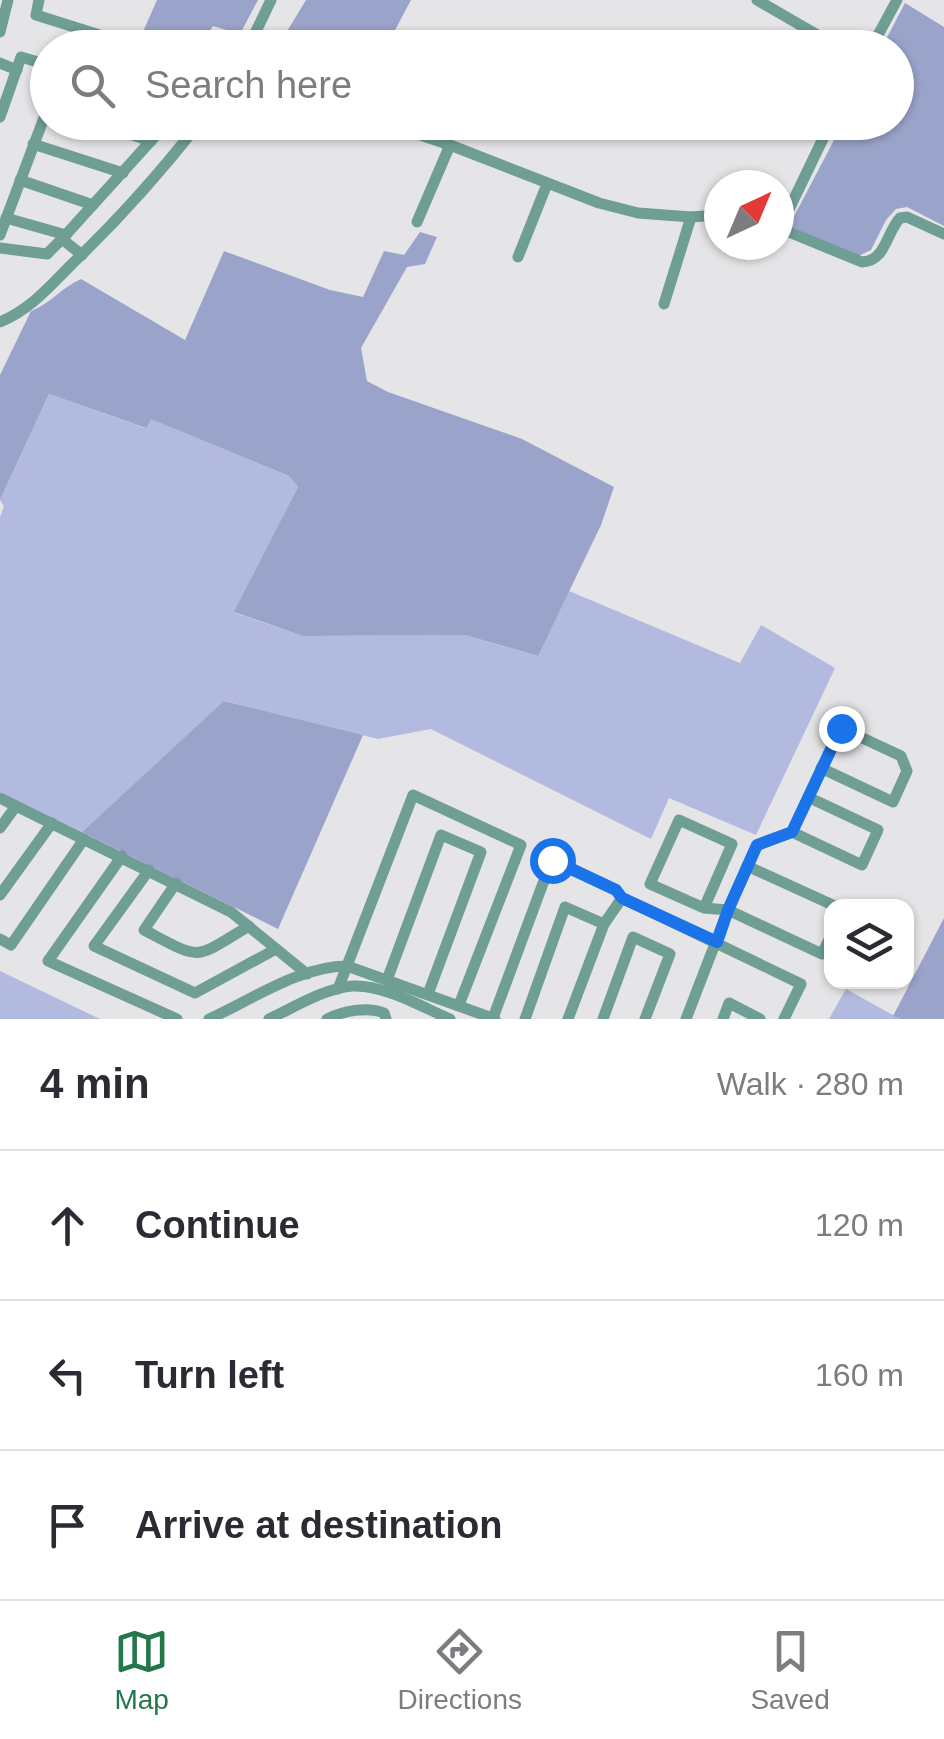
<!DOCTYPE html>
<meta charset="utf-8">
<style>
:root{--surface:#fff;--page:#f2f2f3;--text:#2b2b33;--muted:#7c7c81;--line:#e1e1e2;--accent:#237749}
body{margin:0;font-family:Helvetica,sans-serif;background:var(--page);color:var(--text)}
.controls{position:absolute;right:30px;bottom:30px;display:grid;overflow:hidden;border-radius:20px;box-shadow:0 2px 8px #0004}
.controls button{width:90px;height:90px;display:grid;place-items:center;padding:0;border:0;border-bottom:2px solid var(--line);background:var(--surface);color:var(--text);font:50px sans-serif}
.compass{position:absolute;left:704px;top:170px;width:90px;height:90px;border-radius:50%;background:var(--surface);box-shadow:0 2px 8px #0004;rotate:44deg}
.stop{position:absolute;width:30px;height:30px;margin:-22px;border:8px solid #1a73e8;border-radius:50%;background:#fff}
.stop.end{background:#1a73e8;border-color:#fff;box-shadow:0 2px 10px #0008}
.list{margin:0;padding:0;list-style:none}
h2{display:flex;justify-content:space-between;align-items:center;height:130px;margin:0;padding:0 40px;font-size:42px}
h2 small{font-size:32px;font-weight:400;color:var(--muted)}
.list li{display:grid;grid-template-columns:65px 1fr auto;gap:30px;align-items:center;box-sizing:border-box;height:150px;padding:0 40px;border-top:2px solid var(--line)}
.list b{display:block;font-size:38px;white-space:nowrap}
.list em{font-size:32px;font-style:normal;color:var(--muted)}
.icon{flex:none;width:55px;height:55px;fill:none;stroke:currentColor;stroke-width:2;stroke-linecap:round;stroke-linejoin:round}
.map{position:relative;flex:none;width:944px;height:1019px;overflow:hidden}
.search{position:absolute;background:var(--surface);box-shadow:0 2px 8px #0004;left:30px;right:30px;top:30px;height:110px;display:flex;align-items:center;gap:25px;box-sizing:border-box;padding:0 35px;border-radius:55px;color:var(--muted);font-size:38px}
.sheet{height:580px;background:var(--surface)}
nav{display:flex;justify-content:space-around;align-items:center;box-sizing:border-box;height:140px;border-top:2px solid var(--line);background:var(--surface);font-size:28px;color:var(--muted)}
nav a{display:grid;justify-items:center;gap:5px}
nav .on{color:var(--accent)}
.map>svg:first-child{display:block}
.green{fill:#b2badf}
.forest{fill:#9aa3ca}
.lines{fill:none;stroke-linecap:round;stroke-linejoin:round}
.minor{stroke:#6f9e95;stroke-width:11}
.route{stroke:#1a73e8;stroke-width:12}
</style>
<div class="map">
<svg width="944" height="1019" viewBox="0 0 944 1019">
<rect width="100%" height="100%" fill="#e5e5e8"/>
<g class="green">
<polygon points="49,394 145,428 150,418 289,476 298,487 235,613 303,636 465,635 537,656 569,591 740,663 761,625 835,668 756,835 669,798 651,839 431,729 378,739 225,701 82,832 0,792 0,517 4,506 0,500"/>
<polygon points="0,971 100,1019 0,1019"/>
<polygon points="846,989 900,1019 829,1019"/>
</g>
<g class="forest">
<polygon points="157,0 258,0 240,34 213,26 199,48 176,47 142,34"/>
<polygon points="306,0 411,0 386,47 289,47 283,38"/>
<polygon points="905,3 944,27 944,226 907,207 896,209 886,220 871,250 856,257 789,226 843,123 896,122 896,48 882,47"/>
<path d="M 420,232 L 437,237 L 425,264 L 407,267 L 361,348 L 367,381 L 388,392 L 522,439 L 614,487 L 601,525 L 538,656 L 465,635 L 303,636 L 234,612 L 298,487 L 289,476 L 151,419 L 146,428 L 49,394 L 0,500 L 0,375 L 31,311 C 50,304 62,287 81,279 L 185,340 L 224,251 L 330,290 L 363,297 L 384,251 L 404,255 Z"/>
<polygon points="224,701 363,735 278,929 82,832"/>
<polygon points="944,918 944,1019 900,1019 893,1016"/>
</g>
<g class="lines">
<g class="minor">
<polyline points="39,0 36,15 141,48"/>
<polyline points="757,0 840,48"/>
<polyline points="0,32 8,0"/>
<polyline points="248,48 271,0"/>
<polyline points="871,48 897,0"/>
<polyline points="0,63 17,70"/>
<polyline points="0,117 21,57 48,65"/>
<polyline points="92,122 151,141"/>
<polyline points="382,122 450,145 599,203 638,213 691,217 719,215"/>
<polyline points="33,144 123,173"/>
<polyline points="20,180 93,205"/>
<polyline points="6,218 66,235"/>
<polyline points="417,222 450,145"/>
<path d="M 779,228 L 862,262 C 886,261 886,233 900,218 L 907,217 L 944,234"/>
<polyline points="780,228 831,122"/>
<polyline points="0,235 48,107"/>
<polyline points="62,239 168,122"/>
<polyline points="0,248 47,254 62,239 82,255"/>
<polyline points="518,257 547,184"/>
<polyline points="664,304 691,217"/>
<path d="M 0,322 C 31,309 50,286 73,263 C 119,219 160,173 200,122"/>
<polyline points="0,798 231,912 307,974"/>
<polyline points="0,828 16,806"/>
<polyline points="792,832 862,865 878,830 808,797"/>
<polyline points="122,856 48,961 177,1019"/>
<polyline points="747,866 835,906"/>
<polyline points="149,870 94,946 195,993 276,949"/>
<path d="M 176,883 L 144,930 C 204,961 192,960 249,926"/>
<polyline points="0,895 52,823"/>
<polyline points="704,908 732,844 679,820 650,884 704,908 728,910 822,954 832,933"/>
<polyline points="604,924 622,898"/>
<polyline points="0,939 11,945 84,839"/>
<polyline points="387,980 441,835 481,852 428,994"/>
<polyline points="338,989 413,795 521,845 459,1005"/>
<polyline points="493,1018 552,859 616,890 622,898 801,984 784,1019"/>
<path d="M 209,1019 C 251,1000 300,966 347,966 L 495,1019"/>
<path d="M 269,1019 C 295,1007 323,989 352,986 C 383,984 422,1007 450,1019"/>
<path d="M 327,1019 C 342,1011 368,1006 384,1013 L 386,1019"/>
<polyline points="525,1019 565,907 604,924 568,1019"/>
<polyline points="603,1019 633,937 670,954 645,1019"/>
<polyline points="686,1019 728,910 757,845 792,832 841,728 901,756 907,771 893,802 821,768"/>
<polyline points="723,1019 729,1003 760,1019"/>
</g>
</g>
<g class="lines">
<polyline class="route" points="552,860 616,890 622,898 717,942 728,910 757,845 792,832 841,728"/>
</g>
</svg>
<div class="controls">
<button><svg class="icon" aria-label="layers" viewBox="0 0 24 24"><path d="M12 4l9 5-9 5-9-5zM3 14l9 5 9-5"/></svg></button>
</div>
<svg class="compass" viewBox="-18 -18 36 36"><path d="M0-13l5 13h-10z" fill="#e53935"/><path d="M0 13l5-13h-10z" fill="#7c7c81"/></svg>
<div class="stop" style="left:552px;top:860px"></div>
<div class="stop end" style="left:841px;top:728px"></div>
<div class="search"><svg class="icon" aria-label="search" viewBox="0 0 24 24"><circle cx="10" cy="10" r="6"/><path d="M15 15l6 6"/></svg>Search here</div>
</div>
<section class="sheet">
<h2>4 min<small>Walk · 280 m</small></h2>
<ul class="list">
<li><svg class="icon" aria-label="ahead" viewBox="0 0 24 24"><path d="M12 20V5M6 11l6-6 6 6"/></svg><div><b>Continue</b></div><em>120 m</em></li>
<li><svg class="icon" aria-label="left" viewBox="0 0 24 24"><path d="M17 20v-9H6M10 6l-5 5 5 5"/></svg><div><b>Turn left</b></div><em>160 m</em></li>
<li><svg class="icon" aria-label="arrive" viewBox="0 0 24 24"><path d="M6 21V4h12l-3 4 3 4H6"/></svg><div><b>Arrive at destination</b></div></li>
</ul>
</section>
<nav>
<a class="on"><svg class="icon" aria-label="map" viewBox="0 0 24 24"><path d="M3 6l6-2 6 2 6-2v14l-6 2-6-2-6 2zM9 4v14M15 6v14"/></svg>Map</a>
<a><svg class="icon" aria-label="directions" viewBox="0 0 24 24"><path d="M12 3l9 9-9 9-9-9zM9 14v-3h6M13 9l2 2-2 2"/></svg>Directions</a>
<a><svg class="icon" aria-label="saved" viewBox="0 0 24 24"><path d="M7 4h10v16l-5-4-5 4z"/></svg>Saved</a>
</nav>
